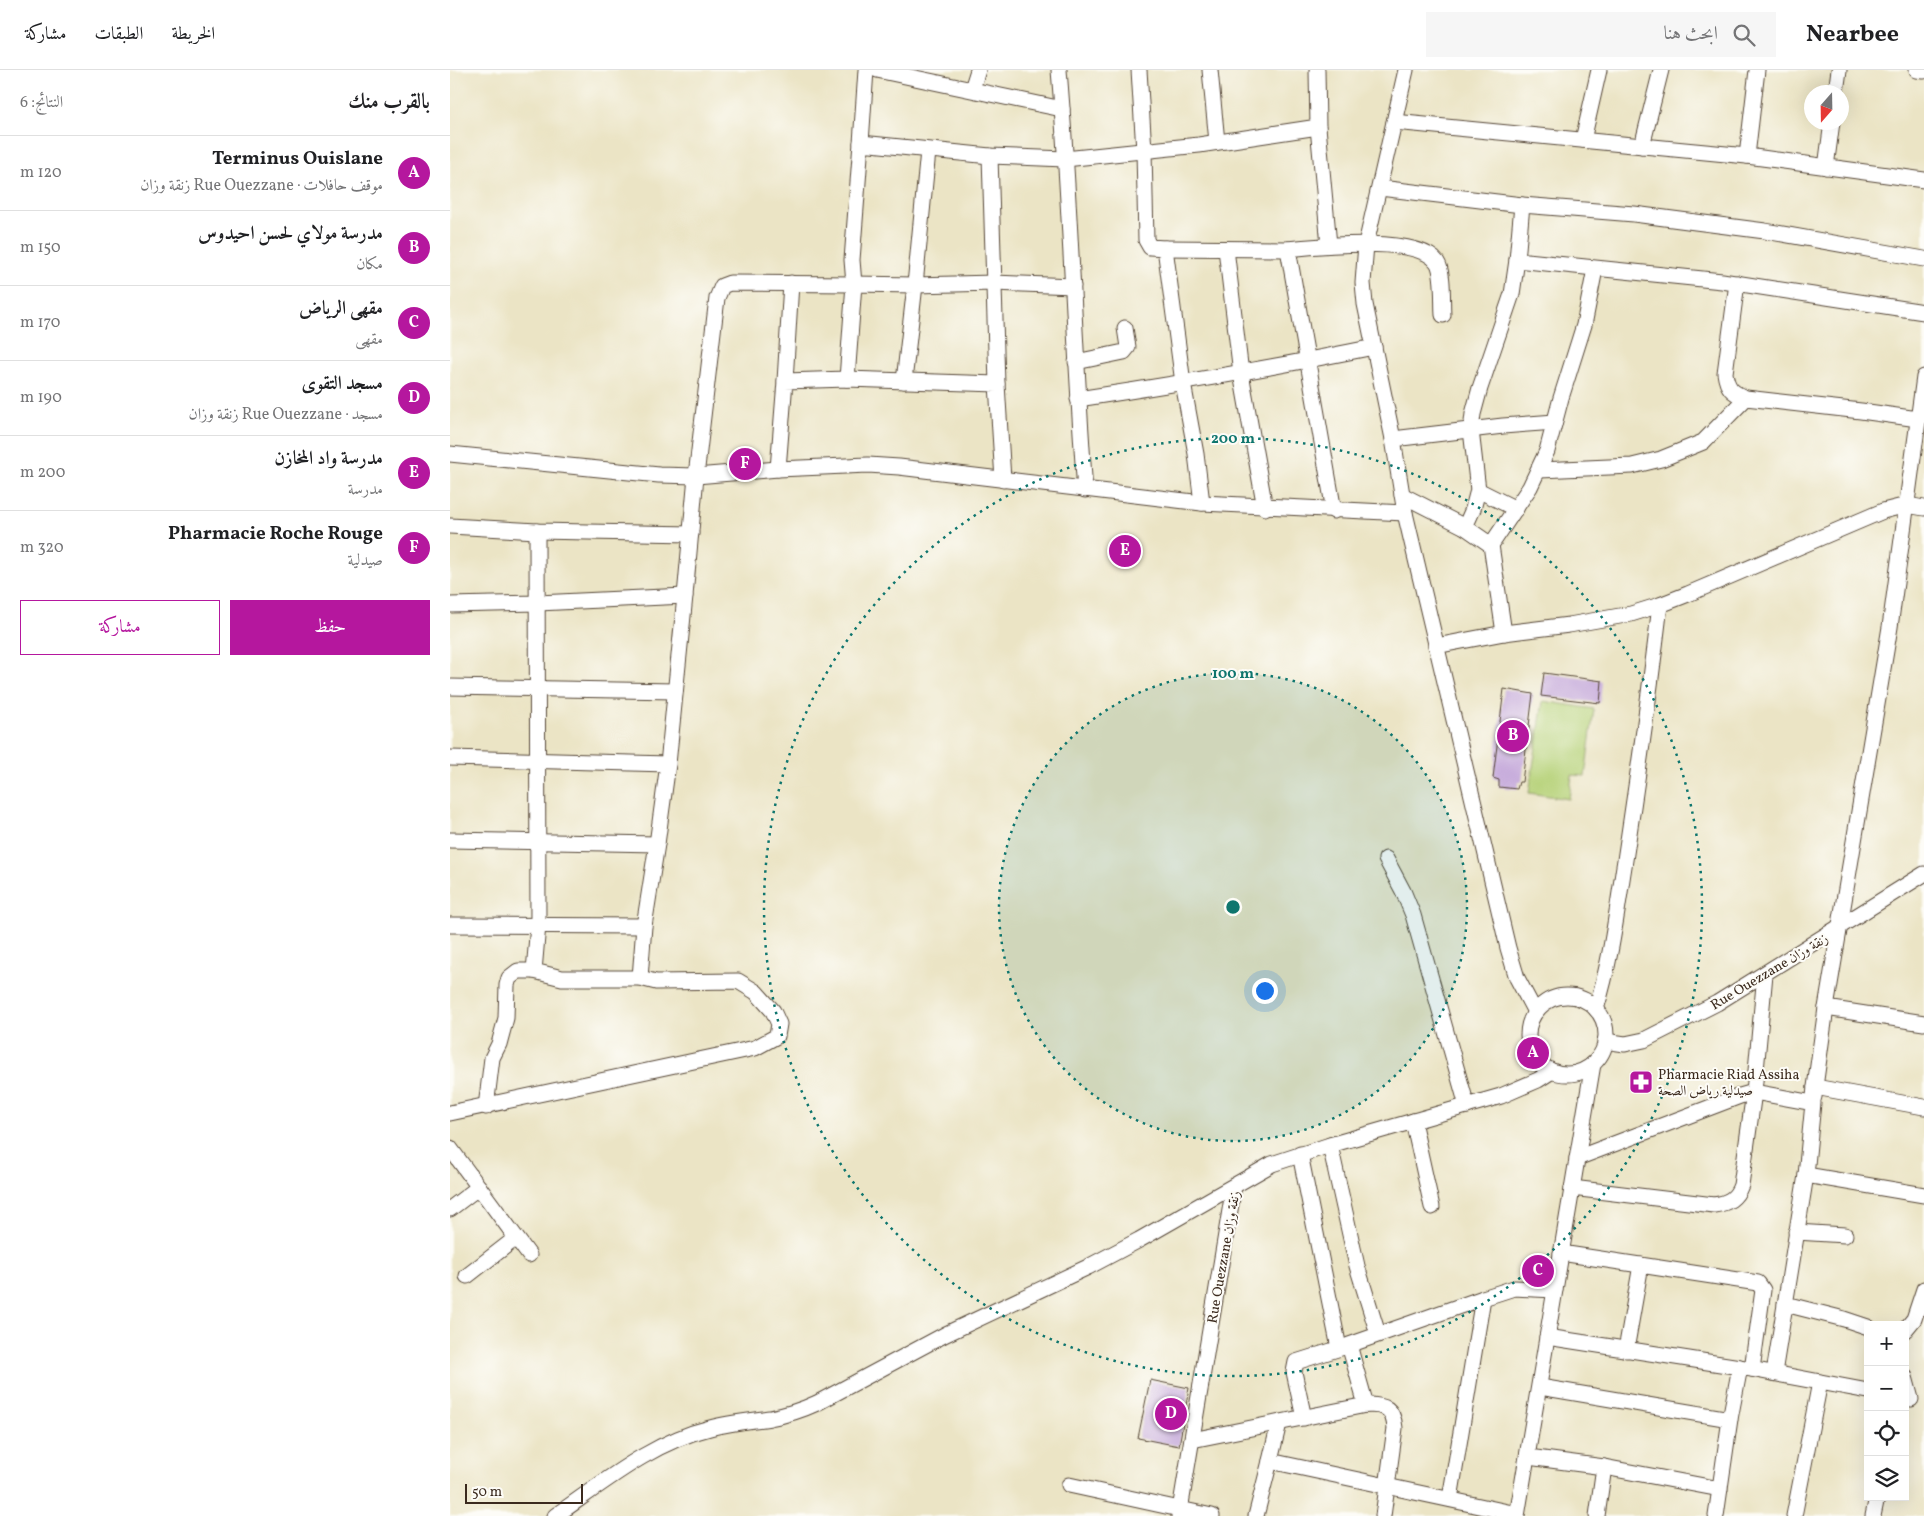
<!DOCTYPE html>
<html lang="ar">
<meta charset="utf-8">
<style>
:root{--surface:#fff;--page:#f6f6f6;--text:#202124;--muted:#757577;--line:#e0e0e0;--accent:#b5179e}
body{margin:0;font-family:Vollkorn,Amiri,serif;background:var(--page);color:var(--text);direction:rtl}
.controls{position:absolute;right:15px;bottom:15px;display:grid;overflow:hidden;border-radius:0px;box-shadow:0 5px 20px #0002}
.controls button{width:45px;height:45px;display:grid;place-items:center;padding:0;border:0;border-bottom:1px solid var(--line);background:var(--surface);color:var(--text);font:25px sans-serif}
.compass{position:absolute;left:1354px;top:15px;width:45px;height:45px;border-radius:50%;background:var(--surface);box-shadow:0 5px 20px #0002;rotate:200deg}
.scale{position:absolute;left:15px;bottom:12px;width:118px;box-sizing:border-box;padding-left:5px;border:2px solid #3b2a1e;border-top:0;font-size:14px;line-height:18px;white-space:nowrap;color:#3b2a1e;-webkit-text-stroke:4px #fdfcf7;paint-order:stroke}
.you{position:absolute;left:814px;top:920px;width:18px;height:18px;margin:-12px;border:4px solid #fff;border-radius:50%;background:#1a73e8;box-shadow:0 0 0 8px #1a73e833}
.badge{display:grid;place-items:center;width:32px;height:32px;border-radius:50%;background:var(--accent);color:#fff;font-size:16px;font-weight:700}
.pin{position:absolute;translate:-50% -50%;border:2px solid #fff;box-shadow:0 1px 5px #0006}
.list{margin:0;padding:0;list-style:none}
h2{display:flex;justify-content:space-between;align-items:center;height:65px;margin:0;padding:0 20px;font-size:21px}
h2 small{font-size:16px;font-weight:400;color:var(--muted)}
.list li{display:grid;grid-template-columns:32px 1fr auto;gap:15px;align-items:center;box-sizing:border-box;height:75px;padding:0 20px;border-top:1px solid var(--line)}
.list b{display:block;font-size:19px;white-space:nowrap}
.list p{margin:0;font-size:16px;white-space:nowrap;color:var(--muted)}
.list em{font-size:16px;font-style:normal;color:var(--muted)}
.actions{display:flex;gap:10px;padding:15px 20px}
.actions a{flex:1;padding:11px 0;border:1px solid var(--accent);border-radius:0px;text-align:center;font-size:18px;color:var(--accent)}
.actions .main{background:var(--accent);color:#fff}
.icon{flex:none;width:28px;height:28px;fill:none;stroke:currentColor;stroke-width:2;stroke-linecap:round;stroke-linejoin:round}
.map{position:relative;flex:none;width:1474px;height:1446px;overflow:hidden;direction:ltr}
header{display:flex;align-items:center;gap:30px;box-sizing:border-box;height:70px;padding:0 25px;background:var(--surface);border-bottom:1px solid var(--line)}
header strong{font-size:24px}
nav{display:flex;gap:28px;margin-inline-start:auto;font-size:18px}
.search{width:350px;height:45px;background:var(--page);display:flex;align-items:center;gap:12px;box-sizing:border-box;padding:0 18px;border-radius:0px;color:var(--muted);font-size:19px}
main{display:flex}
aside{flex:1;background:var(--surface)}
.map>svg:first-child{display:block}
.green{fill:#b5d177;stroke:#787e4a}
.building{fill:#c2a5d9}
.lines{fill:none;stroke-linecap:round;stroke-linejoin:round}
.minor-casing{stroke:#554637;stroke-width:17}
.minor{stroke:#fff;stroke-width:15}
.ring{fill:none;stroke:#0f766e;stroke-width:2.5;stroke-dasharray:2.5 5}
.labels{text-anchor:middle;stroke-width:4;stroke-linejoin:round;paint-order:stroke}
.street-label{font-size:14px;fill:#3b2a1e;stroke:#fdfcf7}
.poi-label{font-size:14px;fill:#3b2a1e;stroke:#fdfcf7;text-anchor:start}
.centre{fill:#0f766e;stroke:#fdfcf7;stroke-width:2.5}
.ring-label{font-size:15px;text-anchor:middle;font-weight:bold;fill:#0f766e;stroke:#fdfcf7;stroke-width:4;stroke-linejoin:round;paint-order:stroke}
</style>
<header>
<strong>Nearbee</strong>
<div class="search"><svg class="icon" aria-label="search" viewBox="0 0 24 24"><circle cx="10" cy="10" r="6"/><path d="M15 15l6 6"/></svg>ابحث هنا</div>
<nav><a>الخريطة</a><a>الطبقات</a><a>مشاركة</a></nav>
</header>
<main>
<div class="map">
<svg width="1474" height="1446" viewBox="0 0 1474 1446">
<rect width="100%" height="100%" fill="#fdfcf7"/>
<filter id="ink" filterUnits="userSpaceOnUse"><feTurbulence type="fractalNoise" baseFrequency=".02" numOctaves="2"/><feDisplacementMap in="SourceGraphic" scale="10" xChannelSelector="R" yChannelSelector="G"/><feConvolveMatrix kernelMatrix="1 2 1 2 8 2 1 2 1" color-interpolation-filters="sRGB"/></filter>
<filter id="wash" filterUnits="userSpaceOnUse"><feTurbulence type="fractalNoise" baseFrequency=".0096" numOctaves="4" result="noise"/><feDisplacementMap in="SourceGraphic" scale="20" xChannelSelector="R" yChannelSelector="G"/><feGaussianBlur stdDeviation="1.12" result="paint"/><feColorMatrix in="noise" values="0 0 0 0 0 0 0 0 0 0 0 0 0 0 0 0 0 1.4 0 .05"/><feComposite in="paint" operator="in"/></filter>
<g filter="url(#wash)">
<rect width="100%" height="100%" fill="#ebe4c5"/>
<polygon class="green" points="1093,631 1144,639 1135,706 1122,705 1119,729 1079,723"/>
<g id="blocks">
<g class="building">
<polygon points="1094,603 1152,611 1150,633 1091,626"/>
<polygon points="1054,619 1083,624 1072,712 1069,712 1067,719 1049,717 1049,710 1043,708"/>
<polygon points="700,1310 739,1318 729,1376 688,1368"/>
</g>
</g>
</g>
<g filter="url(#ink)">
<use href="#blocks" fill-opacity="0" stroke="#554637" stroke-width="1"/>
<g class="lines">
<g class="minor-casing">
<g id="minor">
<polyline points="427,0 612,39"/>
<path d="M 609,0 C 621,140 624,280 635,420"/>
<polyline points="689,0 694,81 696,170 700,177 715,178 733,313 746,384 752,433"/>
<polyline points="760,0 767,72"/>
<polyline points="867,0 868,57 879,175"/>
<polyline points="956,0 916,174 913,213 915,234 943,369 955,443 1058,878 1067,908 1085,942"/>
<polyline points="1467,0 1474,1"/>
<polyline points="522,19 528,0"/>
<polyline points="1386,22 1389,0"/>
<polyline points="944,52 1297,86 1474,110"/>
<polyline points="1133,70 1149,0"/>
<polyline points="411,73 416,0"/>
<polyline points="1192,76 1211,0"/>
<polyline points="478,81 465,215 544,213 623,216"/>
<polyline points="540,86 547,314"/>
<polyline points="1297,86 1307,0"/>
<polyline points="1376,97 1382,52"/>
<polyline points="930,118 1072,135"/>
<polyline points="715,178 838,179"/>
<polyline points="776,179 791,303 815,438"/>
<polyline points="1474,189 1315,161 1184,144 1072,135 1067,190 1272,211 1474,242"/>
<path d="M 1287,213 L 1275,303 C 1277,318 1282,323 1296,328 L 1411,341 L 1468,349"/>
<polyline points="626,292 674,282 678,277 675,258"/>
<polyline points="397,309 404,214 465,215 454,311"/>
<polyline points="335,311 341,213"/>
<path d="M 628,329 C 727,314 826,297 924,277"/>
<polyline points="943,369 1053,356 1105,352"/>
<polyline points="0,384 209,405 246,406 328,399 418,395 449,397 752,433 955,443"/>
<polyline points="328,399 335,311 397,309 547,314 553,410"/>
<polyline points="1090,400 1182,396 1211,389 1253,372 1296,328"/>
<polyline points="1028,420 1066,439"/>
<polyline points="952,425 1015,457 1041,475 1080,417 1097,381 1111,328 1134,255 1145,199"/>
<path d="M 884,441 L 838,179 C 869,176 967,165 987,192 C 994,202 992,232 993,245"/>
<polyline points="0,456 87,461 241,464"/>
<polyline points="1015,457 1023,439 1028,420 1021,360 1023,344 1030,318 1062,224 1067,190"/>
<polyline points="1041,475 1054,563"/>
<polyline points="0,535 88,533 235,526"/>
<polyline points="986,576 1054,563 1119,555 1181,544 1210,535 1238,524 1433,441 1457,435 1474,438"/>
<polyline points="0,617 225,621"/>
<polyline points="0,688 218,694"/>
<polyline points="0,770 207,774"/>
<polyline points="936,789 953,821 963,845 1017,1036"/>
<polyline points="0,855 194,856"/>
<polyline points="190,908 194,856 207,774 218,694 235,526 246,406 267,228 272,216 280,213 404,214 402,190 411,73 540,86 615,89 749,75 868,57"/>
<circle cx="1117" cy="965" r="39"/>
<polyline points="1376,938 1474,953"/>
<path d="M 1146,939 C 1161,891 1167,840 1175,790 C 1188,705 1200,621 1210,535"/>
<polyline points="1155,971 1175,974 1194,970 1267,933 1474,804"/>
<polyline points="1365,1017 1376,938 1440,557 1474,307"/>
<polyline points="1364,1027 1365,1017 1474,1037"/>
<polyline points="36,1037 42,988 49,974 56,948 57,915 59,908 68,901 84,901"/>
<polyline points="0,1043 305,978 327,966 329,954 323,941 306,922 288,911 206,912 190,908 112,908 84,901 88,855 87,461"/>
<polyline points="963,1051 982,1137"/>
<polyline points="880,1075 907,1196 928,1264"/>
<polyline points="0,1078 79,1185"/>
<polyline points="850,1084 889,1278"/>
<polyline points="1127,1088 1290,1026 1304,1022 1315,904"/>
<polyline points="1356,1105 1474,1125"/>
<path d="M 1122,1118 L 1264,1135 C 1278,1133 1286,1129 1291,1115 L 1304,1022 L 1363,1033 L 1356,1105 L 1324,1303"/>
<polyline points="0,1139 29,1117"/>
<polyline points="1346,1162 1395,1165"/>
<polyline points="1111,1183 1308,1213 1313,1220 1302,1299"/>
<polyline points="17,1206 66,1168"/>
<polyline points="1033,1228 1064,1218 1105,1220"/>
<polyline points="1335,1234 1394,1249 1418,1257"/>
<polyline points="1455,1260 1464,1249 1474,1219"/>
<polyline points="1097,1267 1290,1297 1418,1321"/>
<polyline points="1176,1280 1191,1195"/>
<polyline points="1455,1307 1461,1329"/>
<polyline points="1090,1317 1280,1349"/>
<polyline points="916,1335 899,1275 1033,1228 1000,1429"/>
<polyline points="854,1348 844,1302 846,1292 897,1276"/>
<polyline points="829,1353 820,1391 1067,1444"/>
<path d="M 742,1370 L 916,1335 C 936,1335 943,1338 945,1358 L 933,1446"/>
<polyline points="1078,1387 1154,1397 1270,1419"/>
<polyline points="619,1415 762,1446"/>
<path d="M 105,1446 C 153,1413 202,1372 260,1358 C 279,1353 300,1351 320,1348 C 336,1345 352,1340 367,1333 L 496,1264 L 638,1197 L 689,1170 L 822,1094 L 880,1075 L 1051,1026 L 1088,1010 L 1102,1001"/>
<polyline points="729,1446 784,1116"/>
<polyline points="806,1446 820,1391"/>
<polyline points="1067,1446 1143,994"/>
<polyline points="1147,1446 1154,1397"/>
<polyline points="1266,1446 1280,1349 1290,1297"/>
<polyline points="1344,1446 1370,1312"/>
<polyline points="1423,1446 1427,1427"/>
</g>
</g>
<use href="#minor" class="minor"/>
</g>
</g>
<circle cx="783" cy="837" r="234" fill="#0f766e" fill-opacity=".12"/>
<g class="ring">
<circle cx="783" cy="837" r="234"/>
<circle cx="783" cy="837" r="469"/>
</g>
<defs>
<g id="pharmacy-square" transform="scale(1.25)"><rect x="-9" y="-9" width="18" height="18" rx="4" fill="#b5179e" stroke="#fdfcf7"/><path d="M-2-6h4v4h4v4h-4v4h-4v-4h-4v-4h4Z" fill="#fff"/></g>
</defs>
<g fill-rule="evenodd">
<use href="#pharmacy-square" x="1191" y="1012"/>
</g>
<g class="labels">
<g class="street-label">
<text transform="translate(1319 901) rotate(-31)" y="5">Rue Ouezzane زنقة وزان</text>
<text transform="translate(773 1187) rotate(-80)" y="5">Rue Ouezzane زنقة وزان</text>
</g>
<g class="poi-label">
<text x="1208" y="1009">Pharmacie Riad Assiha<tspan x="1208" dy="16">صيدلية رياض الصحة</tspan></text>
</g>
</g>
<circle cx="783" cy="837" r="8" class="centre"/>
<g class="ring-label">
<text x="783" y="373">200 m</text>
<text x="783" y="608">100 m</text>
</g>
</svg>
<div class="controls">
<button>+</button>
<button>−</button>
<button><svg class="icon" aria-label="locate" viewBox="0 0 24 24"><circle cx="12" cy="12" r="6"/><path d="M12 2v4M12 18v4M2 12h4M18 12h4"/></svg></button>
<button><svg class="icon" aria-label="layers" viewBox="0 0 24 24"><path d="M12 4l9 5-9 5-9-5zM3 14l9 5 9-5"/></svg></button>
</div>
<svg class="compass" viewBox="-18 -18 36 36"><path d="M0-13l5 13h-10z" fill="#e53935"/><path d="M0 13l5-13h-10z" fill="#757577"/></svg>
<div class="scale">50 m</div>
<div class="you"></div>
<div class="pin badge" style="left:1083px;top:983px">A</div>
<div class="pin badge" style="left:1063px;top:666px">B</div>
<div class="pin badge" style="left:1088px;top:1201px">C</div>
<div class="pin badge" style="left:721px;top:1344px">D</div>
<div class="pin badge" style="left:675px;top:481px">E</div>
<div class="pin badge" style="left:295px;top:394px">F</div>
</div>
<aside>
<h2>بالقرب منك<small>النتائج: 6</small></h2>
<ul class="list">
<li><span class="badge">A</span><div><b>Terminus Ouislane</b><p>موقف حافلات · Rue Ouezzane زنقة وزان</p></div><em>120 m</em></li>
<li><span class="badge">B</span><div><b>مدرسة مولاي لحسن احيدوس</b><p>مكان</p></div><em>150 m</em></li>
<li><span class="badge">C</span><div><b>مقهى الرياض</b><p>مقهى</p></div><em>170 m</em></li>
<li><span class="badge">D</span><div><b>مسجد التقوى</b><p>مسجد · Rue Ouezzane زنقة وزان</p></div><em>190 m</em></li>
<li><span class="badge">E</span><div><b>مدرسة واد المخازن</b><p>مدرسة</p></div><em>200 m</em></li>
<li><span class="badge">F</span><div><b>Pharmacie Roche Rouge</b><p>صيدلية</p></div><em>320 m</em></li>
</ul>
<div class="actions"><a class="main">حفظ</a><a>مشاركة</a></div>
</aside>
</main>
